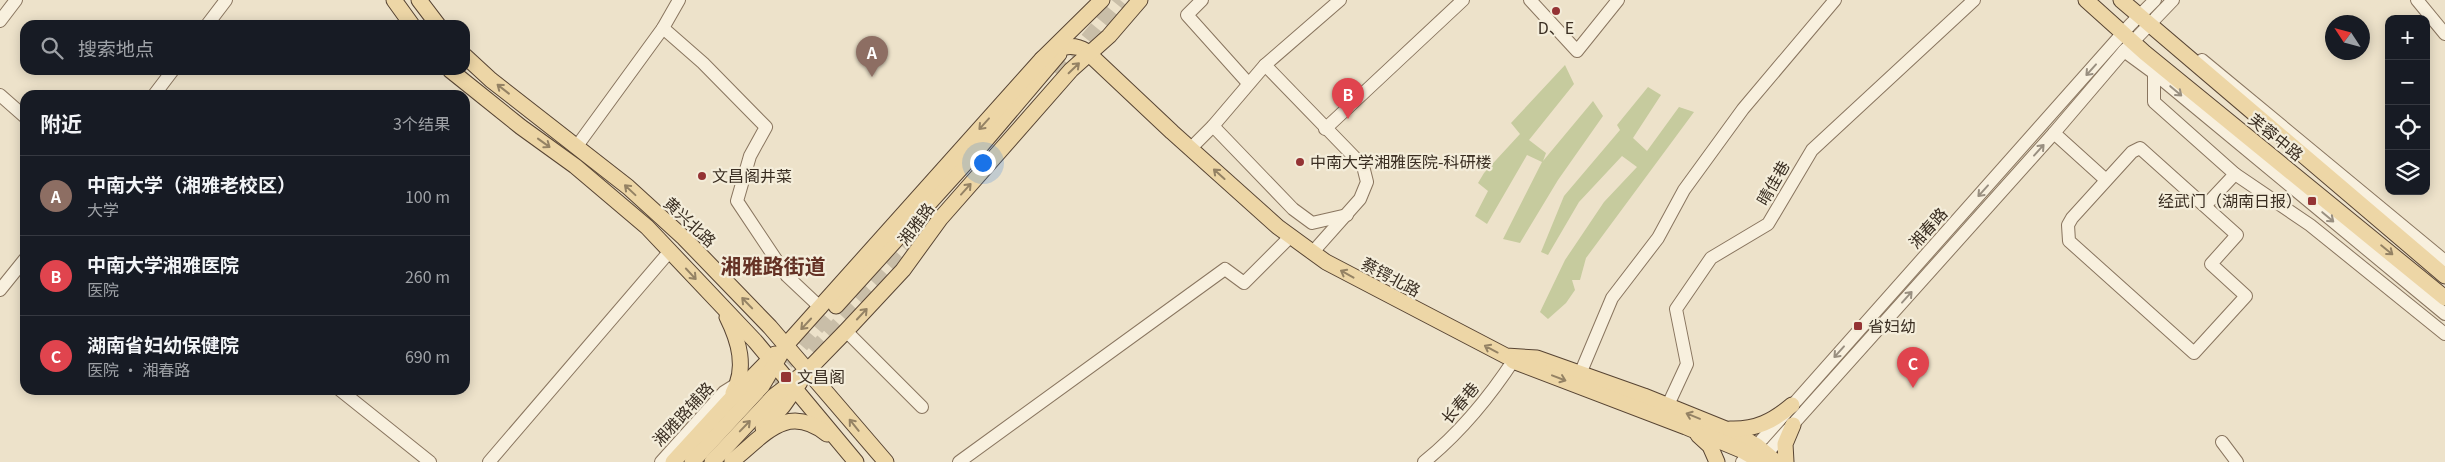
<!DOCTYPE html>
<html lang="zh">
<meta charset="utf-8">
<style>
:root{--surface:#171b24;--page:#242831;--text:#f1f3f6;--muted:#9ea1a6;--line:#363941;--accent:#ea580c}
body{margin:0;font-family:Georgia,"Noto Sans SC",serif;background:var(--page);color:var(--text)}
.controls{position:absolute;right:15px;top:15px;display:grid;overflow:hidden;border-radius:10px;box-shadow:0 2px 12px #0003}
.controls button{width:45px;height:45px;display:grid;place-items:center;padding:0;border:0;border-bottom:1px solid var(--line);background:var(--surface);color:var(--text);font:25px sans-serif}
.compass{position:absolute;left:2325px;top:15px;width:45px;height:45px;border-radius:50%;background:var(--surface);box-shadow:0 2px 12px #0003;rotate:306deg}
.you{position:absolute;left:982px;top:162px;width:18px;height:18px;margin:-12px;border:4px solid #fff;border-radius:50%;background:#1a73e8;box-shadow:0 0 0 8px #1a73e833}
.badge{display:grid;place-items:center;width:32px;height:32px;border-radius:50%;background:var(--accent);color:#fff;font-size:16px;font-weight:700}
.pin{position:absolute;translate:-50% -41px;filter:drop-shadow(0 1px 2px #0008)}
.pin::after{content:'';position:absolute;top:26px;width:18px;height:15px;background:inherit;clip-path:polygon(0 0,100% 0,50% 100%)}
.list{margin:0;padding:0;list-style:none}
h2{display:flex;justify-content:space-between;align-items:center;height:65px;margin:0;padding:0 20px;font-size:21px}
h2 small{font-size:16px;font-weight:400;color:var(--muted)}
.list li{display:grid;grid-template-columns:32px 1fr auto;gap:15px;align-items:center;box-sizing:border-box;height:80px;padding:0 20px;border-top:1px solid var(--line)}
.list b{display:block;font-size:19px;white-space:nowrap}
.list p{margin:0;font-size:16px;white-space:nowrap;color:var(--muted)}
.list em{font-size:16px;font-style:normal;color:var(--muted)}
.icon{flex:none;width:28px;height:28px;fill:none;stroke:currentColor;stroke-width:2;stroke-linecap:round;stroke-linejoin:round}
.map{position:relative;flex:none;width:2445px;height:462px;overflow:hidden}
.search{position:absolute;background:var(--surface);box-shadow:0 2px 12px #0003;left:20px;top:20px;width:450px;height:55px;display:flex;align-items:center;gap:12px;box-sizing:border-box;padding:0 18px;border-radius:15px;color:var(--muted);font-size:19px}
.panel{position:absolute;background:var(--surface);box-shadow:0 2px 12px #0003;left:20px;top:90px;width:450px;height:305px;border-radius:15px}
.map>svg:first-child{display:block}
.green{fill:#c6cb9e}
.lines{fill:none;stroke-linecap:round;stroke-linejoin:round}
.major-tunnel{stroke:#c9bea8;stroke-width:15;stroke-dasharray:15 8;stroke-linecap:butt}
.minor-casing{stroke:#89755f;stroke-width:14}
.major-casing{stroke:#574433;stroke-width:17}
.minor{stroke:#f8f0de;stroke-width:12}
.major{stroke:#edd6a6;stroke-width:15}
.oneway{stroke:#948264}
.oneway2{stroke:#998f80}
.poi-dot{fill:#943334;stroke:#f4edda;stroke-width:2}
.labels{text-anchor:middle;stroke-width:4.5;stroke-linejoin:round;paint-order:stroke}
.poi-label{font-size:16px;fill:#3a2e22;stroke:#f4edda;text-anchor:start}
.street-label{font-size:16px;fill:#3a2e22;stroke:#f4edda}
.district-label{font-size:21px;font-weight:bold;fill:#643124;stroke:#f4edda}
</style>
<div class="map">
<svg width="2445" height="462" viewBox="0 0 2445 462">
<rect width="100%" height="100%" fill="#ede2ca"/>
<g class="green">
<polygon points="1565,65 1574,84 1529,140 1546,153 1543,161 1593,101 1603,116 1558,180 1520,243 1503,239 1542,162 1527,155 1487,224 1475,216 1488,191 1478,183 1484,173 1520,134 1511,123"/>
<polygon points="1648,87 1661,95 1633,138 1647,151 1679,107 1694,112 1586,258 1580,280 1572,280 1575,290 1566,303 1548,319 1540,312 1565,260 1604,202 1637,167 1622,156 1579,202 1548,255 1541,252 1564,196 1620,130 1617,125"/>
</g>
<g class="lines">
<g class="major-tunnel">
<polyline points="1058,75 1120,0"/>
<polyline points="771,380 828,315"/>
<polyline points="781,385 918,240"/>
</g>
<g class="minor-casing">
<g id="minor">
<polyline points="1202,0 1187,15 1248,83"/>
<polyline points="1530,0 1577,51 1618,0"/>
<polyline points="2417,0 2445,34"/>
<polyline points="0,21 16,0"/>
<polyline points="207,25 226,0"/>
<polyline points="663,28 703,63 766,127 750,156 737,201 787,276 821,308"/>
<polyline points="2124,51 2154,73 2445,314"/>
<polyline points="2202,60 2445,261"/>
<polyline points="1265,65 1363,166 1367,182 1360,199 1312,253"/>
<polyline points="2154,73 2154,102 2235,174 2310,225 2445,334"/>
<polyline points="0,95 25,117"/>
<polyline points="154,95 173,70"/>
<polyline points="1213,126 1293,209 1312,223 1347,215"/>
<polyline points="1325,129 1463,0"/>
<polyline points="2054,133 2106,180"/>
<polyline points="577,146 663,28 679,0"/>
<polygon points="2140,148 2237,235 2211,264 2246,296 2194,353 2069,241 2068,225 2072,218 2132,152"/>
<polyline points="1190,149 1213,126 1265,65 1340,0"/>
<polyline points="2206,205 2235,174"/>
<polyline points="0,290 25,259"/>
<polyline points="846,331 922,407"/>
<polyline points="1580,374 1612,298 1658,238 1684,190 1743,109 1835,0"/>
<polyline points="340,390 430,462"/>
<polyline points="1668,405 1687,364 1676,309 1711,258 1768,224 1812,150 1974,0"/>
<polyline points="2222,442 2237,462"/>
<polyline points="1761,460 2054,133 2124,51 2173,0"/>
<polyline points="489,462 670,251"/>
<polyline points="661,462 724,392 740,382"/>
<polyline points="959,462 1225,269 1244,283 1290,237"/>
<path d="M 1424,462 C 1461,432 1489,398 1515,358"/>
<polyline points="1742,462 2130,25 2155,0"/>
</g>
</g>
<g class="major-casing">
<g id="major">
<polyline points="394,0 412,25"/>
<polyline points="419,0 438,25"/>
<polyline points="2086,0 2145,53 2445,298"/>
<polyline points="2121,0 2445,276"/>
<polyline points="465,56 491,80 628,187 684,238 770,327 886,462"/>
<path d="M 1042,59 C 1056,49 1070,41 1086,51 L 1172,132 L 1278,227 L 1326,262 L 1506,356 L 1537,358 L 1644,396 L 1733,432 L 1757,446 L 1776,462"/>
<polyline points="450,70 521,127 575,166 647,227 755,341 856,462"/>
<polyline points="836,306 980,147 1059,54"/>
<path d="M 727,317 C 739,341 747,368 733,393"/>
<polyline points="1513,361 1686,427 1741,450 1762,462"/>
<polyline points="763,428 783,406 800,382"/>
<path d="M 1730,429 C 1756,430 1773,421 1792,405"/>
<polyline points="1698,435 1710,446 1717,462"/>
<path d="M 732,461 C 764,436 786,402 827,434"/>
<polyline points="673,462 728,402 775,354"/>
<polyline points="692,462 762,386 786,345 1042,59 1102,0"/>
<polyline points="712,462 774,396 808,370 846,331 903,270 940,219 1071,70 1109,36 1140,0"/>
<polyline points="1786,462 1785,444 1793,425"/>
</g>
</g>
<use href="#minor" class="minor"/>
<use href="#major" class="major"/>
</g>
<defs><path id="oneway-shaft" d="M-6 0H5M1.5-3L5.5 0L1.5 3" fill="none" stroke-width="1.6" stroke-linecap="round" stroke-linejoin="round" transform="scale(1.25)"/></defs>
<g class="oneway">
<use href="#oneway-shaft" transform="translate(1074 68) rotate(-44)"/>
<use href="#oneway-shaft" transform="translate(503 89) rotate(-142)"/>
<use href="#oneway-shaft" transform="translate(984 124) rotate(132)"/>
<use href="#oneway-shaft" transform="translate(544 143) rotate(36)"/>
<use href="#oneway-shaft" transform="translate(1219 174) rotate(-138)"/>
<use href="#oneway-shaft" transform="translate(966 189) rotate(-48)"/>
<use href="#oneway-shaft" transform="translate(630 190) rotate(-137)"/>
<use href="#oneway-shaft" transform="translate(2387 250) rotate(39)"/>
<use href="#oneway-shaft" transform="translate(691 274) rotate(47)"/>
<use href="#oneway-shaft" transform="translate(1347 274) rotate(-151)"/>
<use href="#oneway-shaft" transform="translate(747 303) rotate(-134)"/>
<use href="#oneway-shaft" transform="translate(862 314) rotate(-47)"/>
<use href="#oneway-shaft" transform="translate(806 324) rotate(133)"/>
<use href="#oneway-shaft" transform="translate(1491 349) rotate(-152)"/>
<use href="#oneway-shaft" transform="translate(1559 378) rotate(21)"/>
<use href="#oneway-shaft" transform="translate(1693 416) rotate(-158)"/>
<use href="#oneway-shaft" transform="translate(854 425) rotate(-129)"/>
<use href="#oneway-shaft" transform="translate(745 426) rotate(-46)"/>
</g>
<g class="oneway2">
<use href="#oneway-shaft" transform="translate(2091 70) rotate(132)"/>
<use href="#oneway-shaft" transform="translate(2176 91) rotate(40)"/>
<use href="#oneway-shaft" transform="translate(2039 150) rotate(-48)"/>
<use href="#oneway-shaft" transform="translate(1983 191) rotate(132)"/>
<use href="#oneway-shaft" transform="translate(2328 217) rotate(40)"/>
<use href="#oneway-shaft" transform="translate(1907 297) rotate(-48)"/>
<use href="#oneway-shaft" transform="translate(1839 352) rotate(132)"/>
</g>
<g class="poi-dot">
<circle cx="1556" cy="11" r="5"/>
<circle cx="1300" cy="162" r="5"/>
<circle cx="702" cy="176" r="5"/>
<rect x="2307" y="196" width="10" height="10" rx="2.5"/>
<rect x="1853" y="321" width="10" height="10" rx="2.5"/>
<rect x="780" y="371" width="12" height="12" rx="2.5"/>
</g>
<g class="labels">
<g class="poi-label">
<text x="1556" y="34" text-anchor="middle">D、E</text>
<text x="1310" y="168">中南大学湘雅医院-科研楼</text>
<text x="712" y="182">文昌阁井菜</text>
<text x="2302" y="207" text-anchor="end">经武门（湖南日报）</text>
<text x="1868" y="332">省妇幼</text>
<text x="797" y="383">文昌阁</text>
</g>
<g class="street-label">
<text transform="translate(2276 137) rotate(39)" y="6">芙蓉中路</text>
<text transform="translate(1773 183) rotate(-60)" y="6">晴佳巷</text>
<text transform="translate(690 222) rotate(43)" y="6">黄兴北路</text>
<text transform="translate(916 224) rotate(-53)" y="6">湘雅路</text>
<text transform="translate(1928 228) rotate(-48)" y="6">湘春路</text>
<text transform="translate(1391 277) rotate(28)" y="6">蔡锷北路</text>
<text transform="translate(1460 403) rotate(-50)" y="6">长春巷</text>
<text transform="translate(683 414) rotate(-47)" y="6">湘雅路辅路</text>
</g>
<g class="district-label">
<text x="773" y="274">湘雅路街道</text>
</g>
</g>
</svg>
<div class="controls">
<button>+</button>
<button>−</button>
<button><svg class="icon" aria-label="locate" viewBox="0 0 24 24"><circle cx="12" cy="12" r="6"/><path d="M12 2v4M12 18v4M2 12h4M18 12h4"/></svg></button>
<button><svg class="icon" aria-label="layers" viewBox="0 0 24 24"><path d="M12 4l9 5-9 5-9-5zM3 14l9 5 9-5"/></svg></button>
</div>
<svg class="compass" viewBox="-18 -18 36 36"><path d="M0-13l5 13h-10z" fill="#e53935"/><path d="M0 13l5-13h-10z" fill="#9ea1a6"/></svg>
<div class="you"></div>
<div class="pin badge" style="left:872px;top:77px;background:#8d6e63">A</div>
<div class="pin badge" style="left:1348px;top:119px;background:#e0444e">B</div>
<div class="pin badge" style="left:1913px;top:388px;background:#e0444e">C</div>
<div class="search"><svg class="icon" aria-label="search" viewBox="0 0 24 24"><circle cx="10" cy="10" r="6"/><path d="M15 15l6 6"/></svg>搜索地点</div>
<section class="panel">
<h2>附近<small>3个结果</small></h2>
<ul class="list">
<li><span class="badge" style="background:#8d6e63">A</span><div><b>中南大学（湘雅老校区）</b><p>大学</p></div><em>100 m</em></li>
<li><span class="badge" style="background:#e0444e">B</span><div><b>中南大学湘雅医院</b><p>医院</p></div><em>260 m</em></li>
<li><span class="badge" style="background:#e0444e">C</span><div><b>湖南省妇幼保健院</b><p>医院 · 湘春路</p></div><em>690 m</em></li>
</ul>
</section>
</div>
